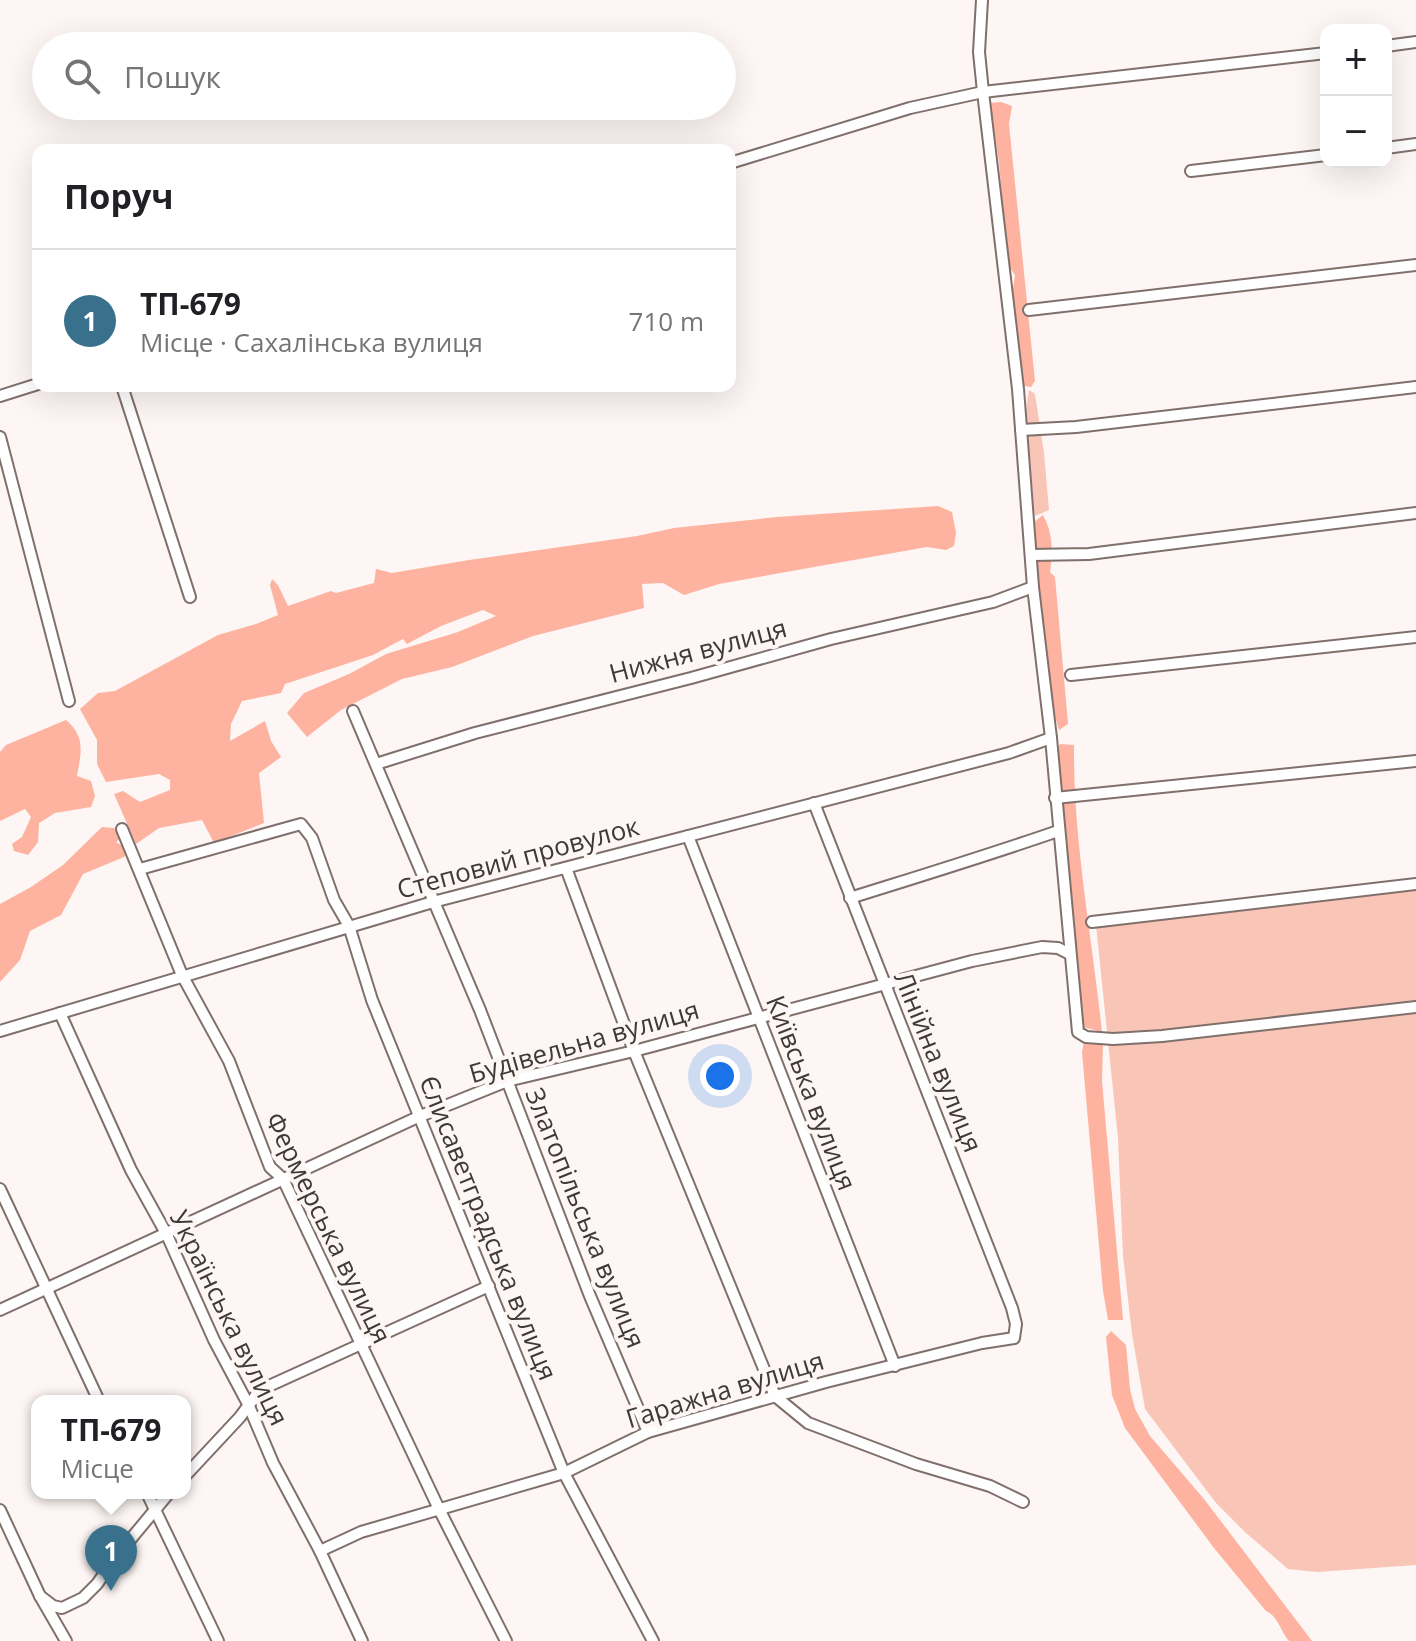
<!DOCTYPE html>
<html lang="uk">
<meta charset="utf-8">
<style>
:root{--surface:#fff;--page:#f2f2f2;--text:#202124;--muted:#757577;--line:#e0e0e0;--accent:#39708b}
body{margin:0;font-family:"Open Sans",sans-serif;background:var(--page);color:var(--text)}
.controls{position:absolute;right:24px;top:24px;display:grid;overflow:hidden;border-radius:16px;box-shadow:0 8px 32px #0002}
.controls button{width:72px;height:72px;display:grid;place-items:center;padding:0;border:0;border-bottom:2px solid var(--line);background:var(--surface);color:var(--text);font:40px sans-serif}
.you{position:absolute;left:720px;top:1076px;width:28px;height:28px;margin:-20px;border:6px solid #fff;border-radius:50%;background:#1a73e8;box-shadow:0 0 0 12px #1a73e833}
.badge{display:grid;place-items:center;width:52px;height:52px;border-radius:50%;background:var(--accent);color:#fff;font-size:26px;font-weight:700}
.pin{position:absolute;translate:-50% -66px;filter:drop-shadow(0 2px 4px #0008)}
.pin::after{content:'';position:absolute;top:42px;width:28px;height:24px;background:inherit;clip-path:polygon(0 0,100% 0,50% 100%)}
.popup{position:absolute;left:31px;top:1395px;width:160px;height:104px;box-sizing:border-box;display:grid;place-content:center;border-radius:16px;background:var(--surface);filter:drop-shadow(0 2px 6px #0005);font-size:26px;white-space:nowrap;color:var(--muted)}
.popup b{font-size:30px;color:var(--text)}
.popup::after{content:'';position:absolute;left:50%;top:100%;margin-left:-16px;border:16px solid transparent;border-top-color:var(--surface)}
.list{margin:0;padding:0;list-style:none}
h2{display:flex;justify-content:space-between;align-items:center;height:104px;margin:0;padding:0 32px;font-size:34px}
h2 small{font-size:26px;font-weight:400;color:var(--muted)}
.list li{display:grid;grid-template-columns:52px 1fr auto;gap:24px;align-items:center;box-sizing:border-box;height:144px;padding:0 32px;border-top:2px solid var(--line)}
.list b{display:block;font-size:30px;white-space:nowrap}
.list p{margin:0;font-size:26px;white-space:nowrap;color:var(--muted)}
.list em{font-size:26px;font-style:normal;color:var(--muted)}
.icon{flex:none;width:44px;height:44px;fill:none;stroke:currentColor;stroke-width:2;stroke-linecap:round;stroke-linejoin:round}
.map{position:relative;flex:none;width:1416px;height:1641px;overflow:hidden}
.search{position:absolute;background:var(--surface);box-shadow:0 8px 32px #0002;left:32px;top:32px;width:704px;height:88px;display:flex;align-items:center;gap:20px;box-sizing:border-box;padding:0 28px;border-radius:44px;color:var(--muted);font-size:30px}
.panel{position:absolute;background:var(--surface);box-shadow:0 8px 32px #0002;left:32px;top:144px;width:704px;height:248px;border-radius:16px}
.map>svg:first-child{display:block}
.green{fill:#f9c5b7}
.forest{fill:#fdb39f}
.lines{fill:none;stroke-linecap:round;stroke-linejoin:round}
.minor-casing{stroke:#80706c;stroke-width:14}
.minor{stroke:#fff;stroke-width:10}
.labels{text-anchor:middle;stroke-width:8;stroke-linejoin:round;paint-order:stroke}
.street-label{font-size:26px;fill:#403937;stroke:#fdf6f4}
</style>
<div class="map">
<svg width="1416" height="1641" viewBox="0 0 1416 1641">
<rect width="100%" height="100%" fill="#fdf6f4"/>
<g class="green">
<path d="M 1029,390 L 1035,394 L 1044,453 L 1049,510 L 1035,516 C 1027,477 1021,429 1029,390 Z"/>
<polygon points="1416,890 1416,1565 1317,1572 1288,1569 1246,1533 1216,1503 1145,1409 1132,1334 1123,1256 1118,1138 1096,925"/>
</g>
<g class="forest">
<polygon points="1001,102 1012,106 1009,124 1035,381 1031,387 1024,386 1012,296 1015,275 1008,265 999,162 990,103"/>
<polygon points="938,506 952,512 956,533 954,546 946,550 927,547 719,584 684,595 663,583 642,584 644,608 533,636 452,667 402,679 341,710 307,737 287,713 304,693 349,674 386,654 458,632 496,616 483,610 441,626 407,644 403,639 373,655 285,684 281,693 242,701 231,724 230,741 265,721 271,741 281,757 259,773 264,823 214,843 202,820 159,828 136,844 114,794 123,791 140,802 170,790 170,780 159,774 106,782 97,764 97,740 80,709 98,693 115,691 218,635 256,624 278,615 270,585 272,579 278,585 288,606 331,591 336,593 374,583 376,569 392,573 469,560 637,536 674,528 777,517"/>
<path d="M 1043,515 C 1053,533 1053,551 1050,572 L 1055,577 L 1068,724 L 1059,730 L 1050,699 L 1031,524 Z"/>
<path d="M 66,720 C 86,737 81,753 77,776 L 91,781 L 95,796 L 91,807 L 55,813 L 39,823 L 38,842 L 28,855 L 14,851 L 12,844 L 22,837 L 31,817 L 25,809 L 0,821 L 0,752 L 6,745 Z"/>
<path d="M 1060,744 L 1074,745 C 1073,841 1092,936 1102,1032 L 1083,1027 L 1080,1015 L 1056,751 Z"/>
<polygon points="102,827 114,828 121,838 116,842 130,850 124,857 83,874 61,915 30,931 20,960 0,982 0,904 31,887 63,865"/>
<polygon points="1084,1041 1103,1044 1102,1081 1123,1320 1108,1320 1103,1291 1082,1052"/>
<path d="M 1111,1331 L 1126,1345 L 1130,1389 L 1135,1409 L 1150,1436 L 1204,1499 L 1312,1641 L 1289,1641 C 1280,1631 1279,1617 1266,1611 L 1214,1548 L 1125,1428 L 1112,1395 L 1106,1337 Z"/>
</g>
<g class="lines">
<g class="minor-casing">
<g id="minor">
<polyline points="982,0 979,52 983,92 1018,389 1033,587 1051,738 1078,1032 1086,1037 1113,1039 1162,1036 1416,1007"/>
<polyline points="1386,46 1416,42"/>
<polyline points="1386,148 1416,144"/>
<polyline points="730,163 910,108 983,92 1326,53"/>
<polyline points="1191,171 1326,155"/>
<polyline points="1029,310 1416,265"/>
<polyline points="122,386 190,597"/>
<polyline points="0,396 38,384"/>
<polyline points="1021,430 1076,427 1416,387"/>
<polyline points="0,437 69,701"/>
<polyline points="1031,555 1089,554 1416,513"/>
<polyline points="1071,675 1416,637"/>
<polyline points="353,711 480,1010 590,1296 648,1432"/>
<polyline points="376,764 475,733 691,678 831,639 993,602 1033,587"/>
<polyline points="1055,798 1416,761"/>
<polyline points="122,829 182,975 229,1061 270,1167 283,1179 439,1509 506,1641"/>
<polyline points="688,836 895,1366"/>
<polyline points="566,868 634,1051 775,1396 808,1423 916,1464 990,1486 1023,1502"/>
<polyline points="140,869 301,824 312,838 334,900 349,926 372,1000 564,1473 653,1641"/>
<path d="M 850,898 C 920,876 989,855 1058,831"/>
<polyline points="1092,922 1416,884"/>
<polyline points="60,1013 131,1170 167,1235 214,1340 248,1404 273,1463 320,1551 362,1641"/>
<polyline points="0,1031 433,902 1009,753 1051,738"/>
<polyline points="0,1189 99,1401"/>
<polyline points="0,1310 418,1117 507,1081 634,1051 972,961 1042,947 1058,948 1070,954"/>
<polyline points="185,1476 240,1417 260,1390 489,1286"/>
<polyline points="147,1493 218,1641"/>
<polyline points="0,1510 40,1596 66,1641"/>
<polyline points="320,1551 361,1532 564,1473 648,1432 826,1382 982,1343 1014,1338 1016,1324 1012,1308 814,803"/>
<polyline points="40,1596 53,1606 62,1608 83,1598 97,1584 115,1558 169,1493"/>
</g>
</g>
<use href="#minor" class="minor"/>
</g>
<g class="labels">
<g class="street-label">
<text transform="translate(698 651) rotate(-15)" y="9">Нижня вулиця</text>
<text transform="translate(518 858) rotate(-15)" y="9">Степовий провулок</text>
<text transform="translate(584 1042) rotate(-16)" y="9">Будівельна вулиця</text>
<text transform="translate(938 1062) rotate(68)" y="9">Лінійна вулиця</text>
<text transform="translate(811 1093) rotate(69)" y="9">Київська вулиця</text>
<text transform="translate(585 1218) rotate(68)" y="9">Златопільська вулиця</text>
<text transform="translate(328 1228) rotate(64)" y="9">Фермерська вулиця</text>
<text transform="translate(488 1228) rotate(68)" y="9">Єлисаветградська вулиця</text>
<text transform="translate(229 1318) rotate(64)" y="9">Українська вулиця</text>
<text transform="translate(725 1390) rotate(-17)" y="9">Гаражна вулиця</text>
</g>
</g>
</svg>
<div class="controls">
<button>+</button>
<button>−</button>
</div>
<div class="you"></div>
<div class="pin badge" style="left:111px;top:1591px">1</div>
<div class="popup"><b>ТП-679</b>Місце</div>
<div class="search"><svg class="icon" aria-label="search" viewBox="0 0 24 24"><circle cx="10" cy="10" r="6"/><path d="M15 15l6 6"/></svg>Пошук</div>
<section class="panel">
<h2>Поруч<small></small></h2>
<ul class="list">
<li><span class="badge">1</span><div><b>ТП-679</b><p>Місце · Сахалінська вулиця</p></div><em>710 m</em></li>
</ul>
</section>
</div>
